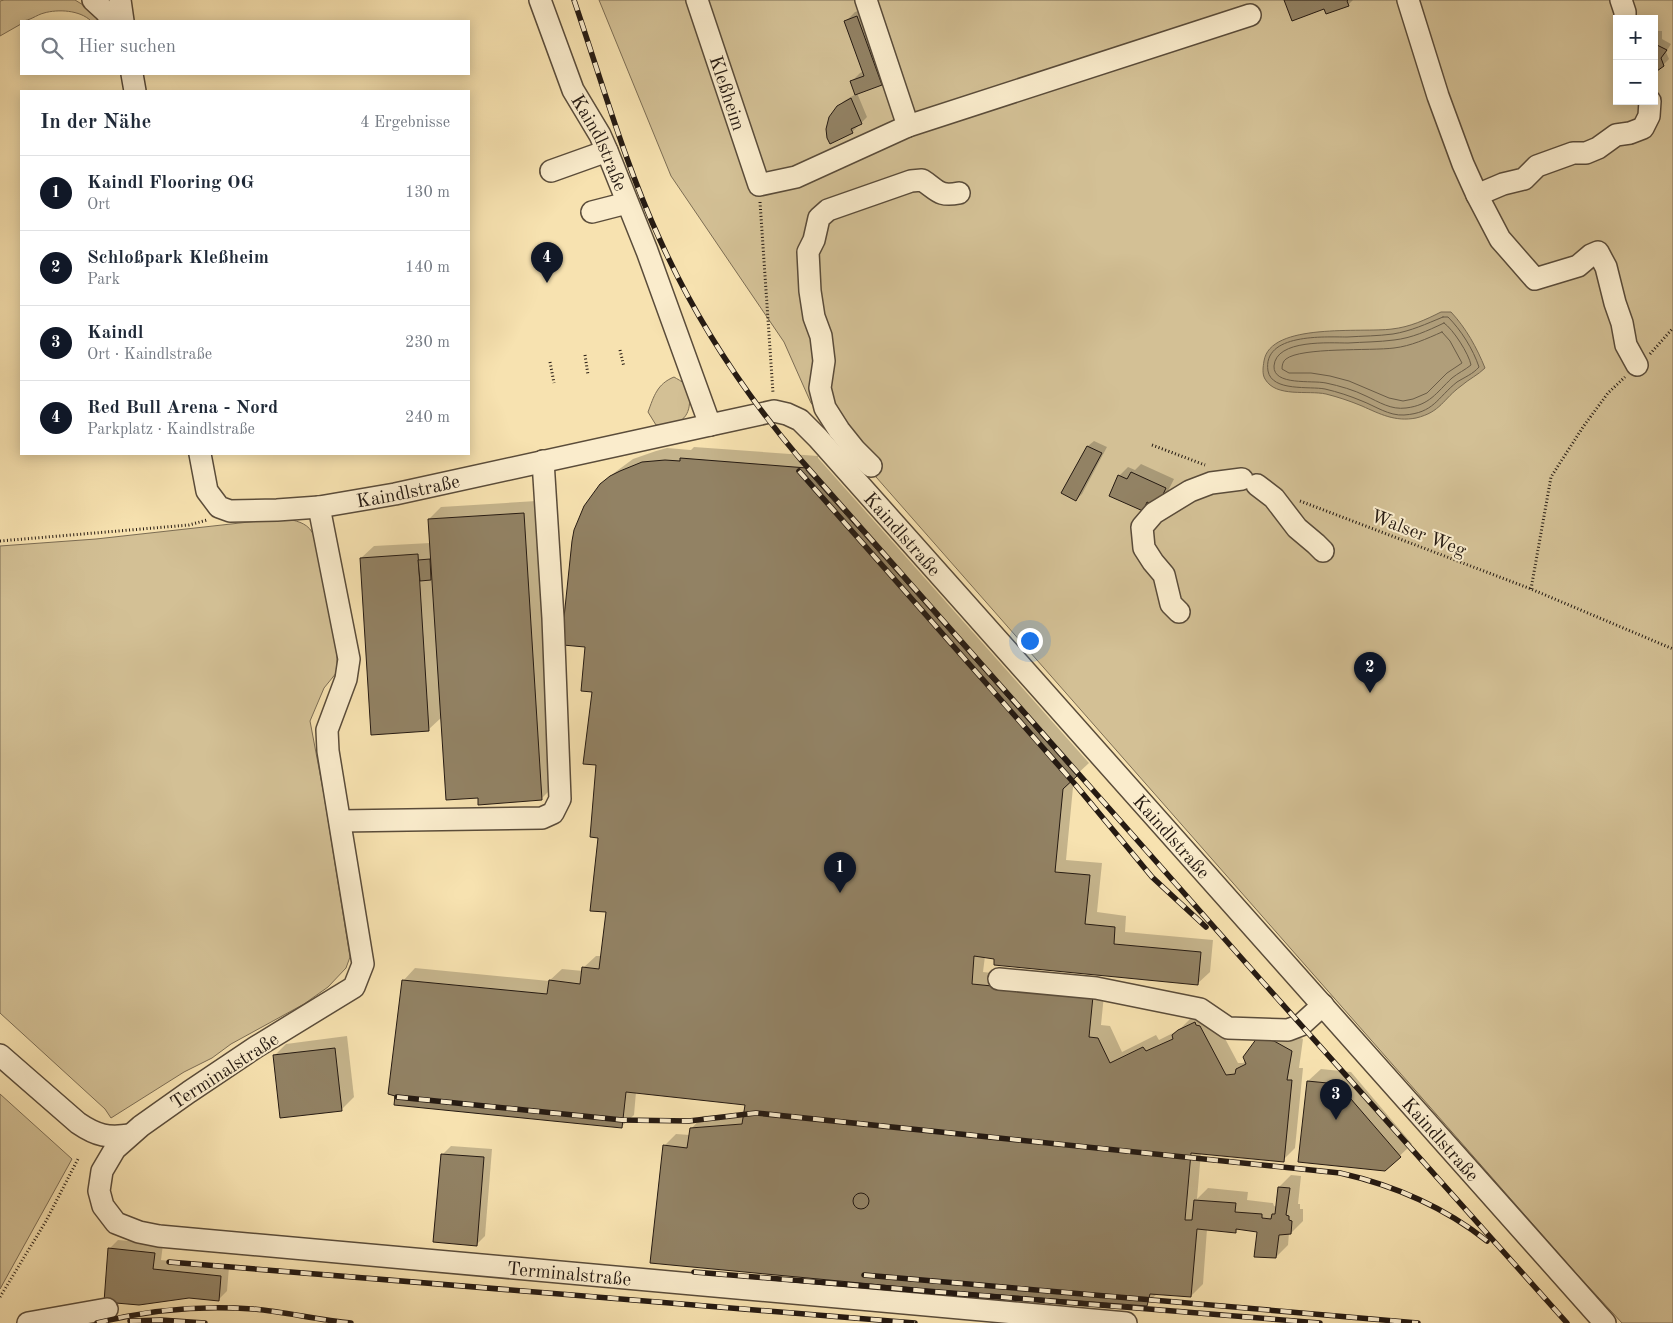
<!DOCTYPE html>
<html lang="de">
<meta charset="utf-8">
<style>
:root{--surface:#fff;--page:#f2f2f3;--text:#1f2937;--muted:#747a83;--line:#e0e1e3;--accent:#111827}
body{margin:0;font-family:"Old Standard TT",serif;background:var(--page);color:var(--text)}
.controls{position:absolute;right:15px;top:15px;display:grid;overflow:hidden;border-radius:0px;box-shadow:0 2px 12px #0003}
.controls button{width:45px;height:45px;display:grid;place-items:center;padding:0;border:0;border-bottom:1px solid var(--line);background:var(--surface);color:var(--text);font:25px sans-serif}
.you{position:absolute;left:1029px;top:640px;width:18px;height:18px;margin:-12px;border:4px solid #fff;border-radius:50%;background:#1a73e8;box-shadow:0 0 0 8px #1a73e833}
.badge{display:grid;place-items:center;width:32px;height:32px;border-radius:50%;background:var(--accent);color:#fff;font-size:16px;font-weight:700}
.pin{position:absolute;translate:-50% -41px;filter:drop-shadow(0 1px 2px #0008)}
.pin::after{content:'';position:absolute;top:26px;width:18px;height:15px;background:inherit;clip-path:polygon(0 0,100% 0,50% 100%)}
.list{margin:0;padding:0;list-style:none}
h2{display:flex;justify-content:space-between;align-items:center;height:65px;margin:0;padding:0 20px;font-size:21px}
h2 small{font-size:16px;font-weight:400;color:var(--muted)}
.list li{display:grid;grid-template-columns:32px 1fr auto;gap:15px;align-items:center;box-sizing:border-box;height:75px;padding:0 20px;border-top:1px solid var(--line)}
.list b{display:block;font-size:19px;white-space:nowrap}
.list p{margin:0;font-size:16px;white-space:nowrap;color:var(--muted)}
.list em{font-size:16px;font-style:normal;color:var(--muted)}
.icon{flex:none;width:28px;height:28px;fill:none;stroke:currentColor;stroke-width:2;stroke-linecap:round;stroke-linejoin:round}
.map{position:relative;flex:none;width:1673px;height:1323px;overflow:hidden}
.search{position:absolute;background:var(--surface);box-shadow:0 2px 12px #0003;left:20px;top:20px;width:450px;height:55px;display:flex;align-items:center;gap:12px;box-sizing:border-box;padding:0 18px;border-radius:0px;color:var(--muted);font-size:19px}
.panel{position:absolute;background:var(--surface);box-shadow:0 2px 12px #0003;left:20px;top:90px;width:450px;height:365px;border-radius:0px}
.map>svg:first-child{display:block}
.green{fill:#d3c095;stroke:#7c6d54;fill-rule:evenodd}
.water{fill:#b09e7a;stroke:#786950}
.shadow{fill:#0003}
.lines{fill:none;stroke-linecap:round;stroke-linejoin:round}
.shore{stroke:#6a5c46;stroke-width:1}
.building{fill:#928264;stroke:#251a12}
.minor-casing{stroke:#5a4c3a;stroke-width:24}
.path{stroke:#251a12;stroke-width:3;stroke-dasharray:1 2.5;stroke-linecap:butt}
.minor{stroke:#faeccc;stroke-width:21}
.rail-casing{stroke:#251a12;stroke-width:5.5}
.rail{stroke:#faeccc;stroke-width:4;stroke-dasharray:11;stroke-linecap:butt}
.labels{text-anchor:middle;stroke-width:4;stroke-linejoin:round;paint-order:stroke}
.street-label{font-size:19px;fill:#251a12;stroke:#faeccc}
</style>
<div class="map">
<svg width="1673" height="1323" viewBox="0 0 1673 1323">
<rect width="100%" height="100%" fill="#f7e2b0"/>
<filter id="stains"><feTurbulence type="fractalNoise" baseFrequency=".004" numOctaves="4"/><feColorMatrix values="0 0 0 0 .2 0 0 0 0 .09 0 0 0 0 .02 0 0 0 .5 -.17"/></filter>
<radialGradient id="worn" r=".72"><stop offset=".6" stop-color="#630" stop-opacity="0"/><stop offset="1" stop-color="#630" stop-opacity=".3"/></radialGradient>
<g class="green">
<path d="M 4,0 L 75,0 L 93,11 L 103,21 L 91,21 C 80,10 58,9 44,13 C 36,15 30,21 21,21 L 21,24 L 0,36 L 0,1 Z"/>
<path d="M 599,0 L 1673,0 L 1673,1323 L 1622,1323 L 1575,1272 L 811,403 L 784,342 L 671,176 ZM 1617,19 L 1654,19 L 1654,101 L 1617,101 Z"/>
<path d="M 674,377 C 677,379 682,381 684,384 C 692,394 692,414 680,421 C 673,425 663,425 656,425 L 648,412 C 654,396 657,384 674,377 Z"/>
<path d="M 285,518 C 295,521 306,522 312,532 C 318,542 320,557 322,569 C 330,603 338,637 337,672 L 324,688 L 310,721 L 324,795 L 350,957 L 346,968 L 328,987 L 304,1004 L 231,1044 L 212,1058 L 184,1072 L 111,1118 L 105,1109 L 0,1013 L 0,546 L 96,539 Z"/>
<polygon points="0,1094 72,1159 0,1289"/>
</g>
<path class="water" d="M 1441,312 L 1451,312 C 1466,328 1477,348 1485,368 C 1478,375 1469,379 1461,386 C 1443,399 1441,412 1416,418 C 1395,422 1380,414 1362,406 C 1350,401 1338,397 1326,394 C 1308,390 1276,398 1265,379 C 1262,374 1263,367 1264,361 C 1270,322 1362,333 1392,329 C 1410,327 1425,320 1441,312 Z"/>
<g class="shadow">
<polygon points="1286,0 1353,0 1348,5 1325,7"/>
<polygon points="866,8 890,75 881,84 857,93 867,117 852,132 838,107 844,101 856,94 851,82 860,73 864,71 846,21 855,12"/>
<polygon points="1655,31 1662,31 1662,39 1671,44 1666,52 1669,59 1663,65 1654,69"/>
<polygon points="1094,441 1107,447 1082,494 1076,500 1063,493 1088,446"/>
<polygon points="694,447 818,456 818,458 1089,763 1074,777 1066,860 1102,863 1097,912 1126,916 1125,932 1213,940 1210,972 1197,984 985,956 983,972 1105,985 1101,1025 1110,1026 1122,1052 1156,1035 1159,1040 1179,1030 1191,1018 1207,1011 1212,1014 1238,1063 1243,1063 1246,1060 1258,1039 1286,1030 1303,1039 1299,1068 1303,1068 1295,1148 1283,1160 1201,1152 1197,1199 1208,1188 1248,1192 1247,1200 1273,1203 1274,1206 1277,1207 1279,1187 1291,1175 1301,1176 1298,1204 1300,1204 1300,1209 1303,1209 1303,1221 1291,1233 1289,1233 1288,1245 1276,1257 1258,1230 1239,1228 1235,1232 1207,1229 1203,1284 1191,1296 1158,1293 1146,1304 664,1146 676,1134 690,1135 691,1129 703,1116 745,1113 747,1104 636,1092 634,1115 621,1127 403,981 415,968 549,981 562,969 583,971 583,968 596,956 602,956 607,911 600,837 594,690 601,485 614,473 633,459 656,451 667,448 691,450"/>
<polygon points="1141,464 1174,479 1168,491 1159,500 1150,502 1143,509 1119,476 1128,467 1135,470"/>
<polygon points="536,501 553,787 541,799 479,796 442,717 428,730 361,558 374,546 430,543 429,519 441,507"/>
<polygon points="347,1036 354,1097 342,1109 274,1056 286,1044"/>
<polygon points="1321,1069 1351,1072 1412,1144 1385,1170 1308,1081"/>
<polygon points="451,1146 492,1149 485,1236 476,1245 442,1155"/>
<polygon points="118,1240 163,1244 161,1260 229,1267 227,1291 218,1300 109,1249"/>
</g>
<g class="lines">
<g class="shore">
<path d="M 1443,317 L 1448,317 C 1461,330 1473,349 1479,367 C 1473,374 1465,377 1457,382 C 1437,398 1434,413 1404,415 C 1389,416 1375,406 1362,401 C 1350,396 1338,392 1325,389 C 1310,386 1272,392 1268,371 C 1262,333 1325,337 1347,337 C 1363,336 1378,336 1393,334 C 1411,331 1426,324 1443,317 Z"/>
<path d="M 1444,323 C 1453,329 1469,354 1471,365 C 1465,370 1458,373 1452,378 C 1436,393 1430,405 1406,408 C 1391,410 1379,402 1366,396 C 1354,390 1340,386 1326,383 C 1312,380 1273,386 1274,366 C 1276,339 1330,343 1348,343 C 1363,342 1379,342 1394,340 C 1412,338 1427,331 1444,323 Z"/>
<path d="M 1442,332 L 1450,341 L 1462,363 L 1447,373 L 1427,393 L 1413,399 L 1403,401 L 1389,398 L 1349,381 L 1330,376 L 1311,373 L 1289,373 L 1282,369 C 1282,365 1283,361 1286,359 C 1301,347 1371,351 1394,348 C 1411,346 1426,339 1442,332 Z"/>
</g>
</g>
<g class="building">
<polygon points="1284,0 1348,0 1347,1 1349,6 1326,14 1324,9 1292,21"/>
<polygon points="857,16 882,85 855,95 850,81 864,76 844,21"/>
<polygon points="1654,36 1656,36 1657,45 1667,50 1661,58 1664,66 1657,71 1654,70"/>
<polygon points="851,98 862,124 851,129 853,133 830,144 827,138 826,129 829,117 837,106"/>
<polygon points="1087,446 1102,453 1076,501 1061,493"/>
<polygon points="680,458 807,468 806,470 1077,776 1063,789 1055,872 1090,875 1085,924 1115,927 1114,944 1201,952 1198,985 994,965 994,959 974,956 972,984 1093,996 1089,1037 1098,1038 1110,1063 1143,1047 1146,1051 1173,1039 1172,1035 1178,1030 1195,1022 1196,1025 1200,1026 1226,1075 1235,1074 1236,1069 1246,1064 1243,1057 1257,1038 1274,1041 1292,1051 1287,1080 1292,1080 1284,1162 1191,1153 1185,1220 1192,1220 1194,1200 1236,1203 1235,1212 1262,1214 1262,1218 1271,1219 1272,1214 1275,1214 1278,1187 1290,1188 1286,1215 1289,1216 1289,1220 1292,1221 1291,1234 1279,1235 1276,1258 1254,1257 1257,1232 1236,1229 1236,1233 1197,1229 1191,1297 1150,1294 1147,1306 934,1290 650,1263 663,1145 687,1148 690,1128 742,1124 745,1105 626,1092 622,1128 394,1105 395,1096 388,1094 402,980 547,994 549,980 580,984 582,967 599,969 606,912 590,911 598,838 590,837 596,765 583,764 592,692 581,691 585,647 563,645 563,627 572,541 574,530 584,506 600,484 610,476 620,471 642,462 665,460 680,461"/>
<polygon points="1131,472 1166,488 1160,501 1155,506 1147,502 1143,511 1109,496 1118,475 1127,479"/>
<polygon points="524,513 542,800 478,805 478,798 446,800 428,519"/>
<polygon points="418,554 429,731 371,735 360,558"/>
<polygon points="430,559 431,580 420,581 418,560"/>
<polygon points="335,1048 342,1111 280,1118 273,1055"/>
<polygon points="1307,1081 1338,1084 1401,1157 1385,1171 1298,1162"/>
<polygon points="441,1154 484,1157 477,1246 433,1242"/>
<circle cx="861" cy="1201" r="8"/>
<polygon points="108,1248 155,1253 153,1269 221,1276 219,1301 189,1298 139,1305 104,1302"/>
</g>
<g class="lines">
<g class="minor-casing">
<g id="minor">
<polyline points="93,0 105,11 113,21"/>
<polyline points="120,0 123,21"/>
<path id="s1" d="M 540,0 L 573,90 L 600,135 L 607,151 L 647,251 L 710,425 L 774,411 L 787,414 L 800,420 L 818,438 L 1605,1323"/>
<path id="s2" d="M 697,0 L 759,185 L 796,177 L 908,126 L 1250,15"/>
<polyline points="866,0 908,126"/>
<polyline points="1408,0 1438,96 1463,164 1477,195 1500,239 1535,279 1578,266 1591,255 1598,252 1606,267 1615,303 1622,323 1626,345 1637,365"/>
<polyline points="1621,0 1625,12 1625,19"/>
<polyline points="132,74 135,91"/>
<polyline points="551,171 607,151"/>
<polyline points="1477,195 1503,184 1524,179 1537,166 1573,153 1586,153 1598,148 1616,135 1630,133 1643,128 1649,116 1650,101"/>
<polyline points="592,212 627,203"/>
<path id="s3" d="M 200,454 L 207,491 L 219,507 L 230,511 L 277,510 L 319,507 L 395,494 L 710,425"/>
<path d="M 871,466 L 855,450 L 839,430 L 825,408 L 820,388 L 824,361 L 821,336 L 814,317 L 810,291 L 808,252 L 814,240 L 819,218 L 828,210 L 911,181 L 922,180 C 938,190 938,197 959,193"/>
<polyline points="1257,485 1274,498 1297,528 1316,544 1323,551"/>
<path id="s4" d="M 319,507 L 349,659 L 346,679 L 327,730 L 328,751 L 363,964 L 354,987 L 256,1047 L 189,1092 L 141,1126 L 115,1149 L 102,1171 L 99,1191 L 103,1206 L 116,1223 L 139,1232 L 159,1236 L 1126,1323"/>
<polyline points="1179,612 1171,604 1164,575 1153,562 1144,548 1142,527 1154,513 1190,491 1211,483 1242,479"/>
<polyline points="340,821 542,818 553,813 560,799 553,618 543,461"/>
<polyline points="999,979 1096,988 1200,1009 1228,1028 1288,1030 1301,1025 1323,1005"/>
<path d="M 0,1055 L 78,1123 C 97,1136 108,1138 130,1135"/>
<polyline points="28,1323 107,1309"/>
</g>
</g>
<g class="path">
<polyline points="760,202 773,393"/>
<polyline points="620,350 624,367"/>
<polyline points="1650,354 1673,328"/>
<polyline points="585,355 588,375"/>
<polyline points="550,362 554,383"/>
<polyline points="1152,445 1205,465"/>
<polyline points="1300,501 1531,589 1673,649"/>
<polyline points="0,541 189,525 207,520"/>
<polyline points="1531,589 1551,477 1583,427 1608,393 1625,377"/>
<polyline points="0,1297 46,1221 79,1157"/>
</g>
<use href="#minor" class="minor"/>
<g class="rail-casing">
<g id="rail">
<path d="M 574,0 C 601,79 625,164 660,240 C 696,320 744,393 801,460 L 1260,979 L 1567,1323"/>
<polyline points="799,471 1074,783 1152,877 1206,927"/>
<path d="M 397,1097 L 622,1120 L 689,1121 L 756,1113 L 1340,1173 C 1393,1185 1444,1207 1487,1241"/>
<polyline points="169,1262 915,1323"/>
<polyline points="694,1272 1320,1323"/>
<polyline points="864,1275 1418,1323"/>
<polyline points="130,1321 161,1320 205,1323"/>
<path d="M 97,1323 C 148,1310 200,1305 253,1309 C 286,1312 318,1320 351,1323"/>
</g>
</g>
<use href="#rail" class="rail"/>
</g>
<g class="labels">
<g class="street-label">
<text dy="7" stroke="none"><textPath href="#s2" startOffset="98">Kleßheim</textPath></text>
<text dy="7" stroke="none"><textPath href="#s1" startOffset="155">Kaindlstraße</textPath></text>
<text dy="7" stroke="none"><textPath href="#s3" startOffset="249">Kaindlstraße</textPath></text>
<text transform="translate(1419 532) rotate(21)" y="7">Walser Weg</text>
<text dy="7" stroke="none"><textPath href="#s1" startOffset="705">Kaindlstraße</textPath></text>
<text dy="7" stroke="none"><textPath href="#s1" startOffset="1110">Kaindlstraße</textPath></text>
<text transform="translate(224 1070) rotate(-33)" y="7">Terminalstraße</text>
<text dy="7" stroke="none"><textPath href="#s1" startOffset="1515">Kaindlstraße</textPath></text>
<text dy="7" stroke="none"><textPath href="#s4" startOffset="1320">Terminalstraße</textPath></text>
</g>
</g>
<rect width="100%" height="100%" filter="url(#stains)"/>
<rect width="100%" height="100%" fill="url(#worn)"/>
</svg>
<div class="controls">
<button>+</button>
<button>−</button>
</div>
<div class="you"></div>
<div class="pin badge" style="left:840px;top:893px">1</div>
<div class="pin badge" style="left:1370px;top:693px">2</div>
<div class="pin badge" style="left:1336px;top:1120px">3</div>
<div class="pin badge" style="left:547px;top:283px">4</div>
<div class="search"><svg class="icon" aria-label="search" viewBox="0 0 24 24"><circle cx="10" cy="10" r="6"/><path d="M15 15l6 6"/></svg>Hier suchen</div>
<section class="panel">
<h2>In der Nähe<small>4 Ergebnisse</small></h2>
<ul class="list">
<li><span class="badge">1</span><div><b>Kaindl Flooring OG</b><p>Ort</p></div><em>130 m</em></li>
<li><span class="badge">2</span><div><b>Schloßpark Kleßheim</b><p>Park</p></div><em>140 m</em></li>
<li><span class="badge">3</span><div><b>Kaindl</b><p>Ort · Kaindlstraße</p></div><em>230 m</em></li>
<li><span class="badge">4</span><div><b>Red Bull Arena - Nord</b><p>Parkplatz · Kaindlstraße</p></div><em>240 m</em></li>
</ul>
</section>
</div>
